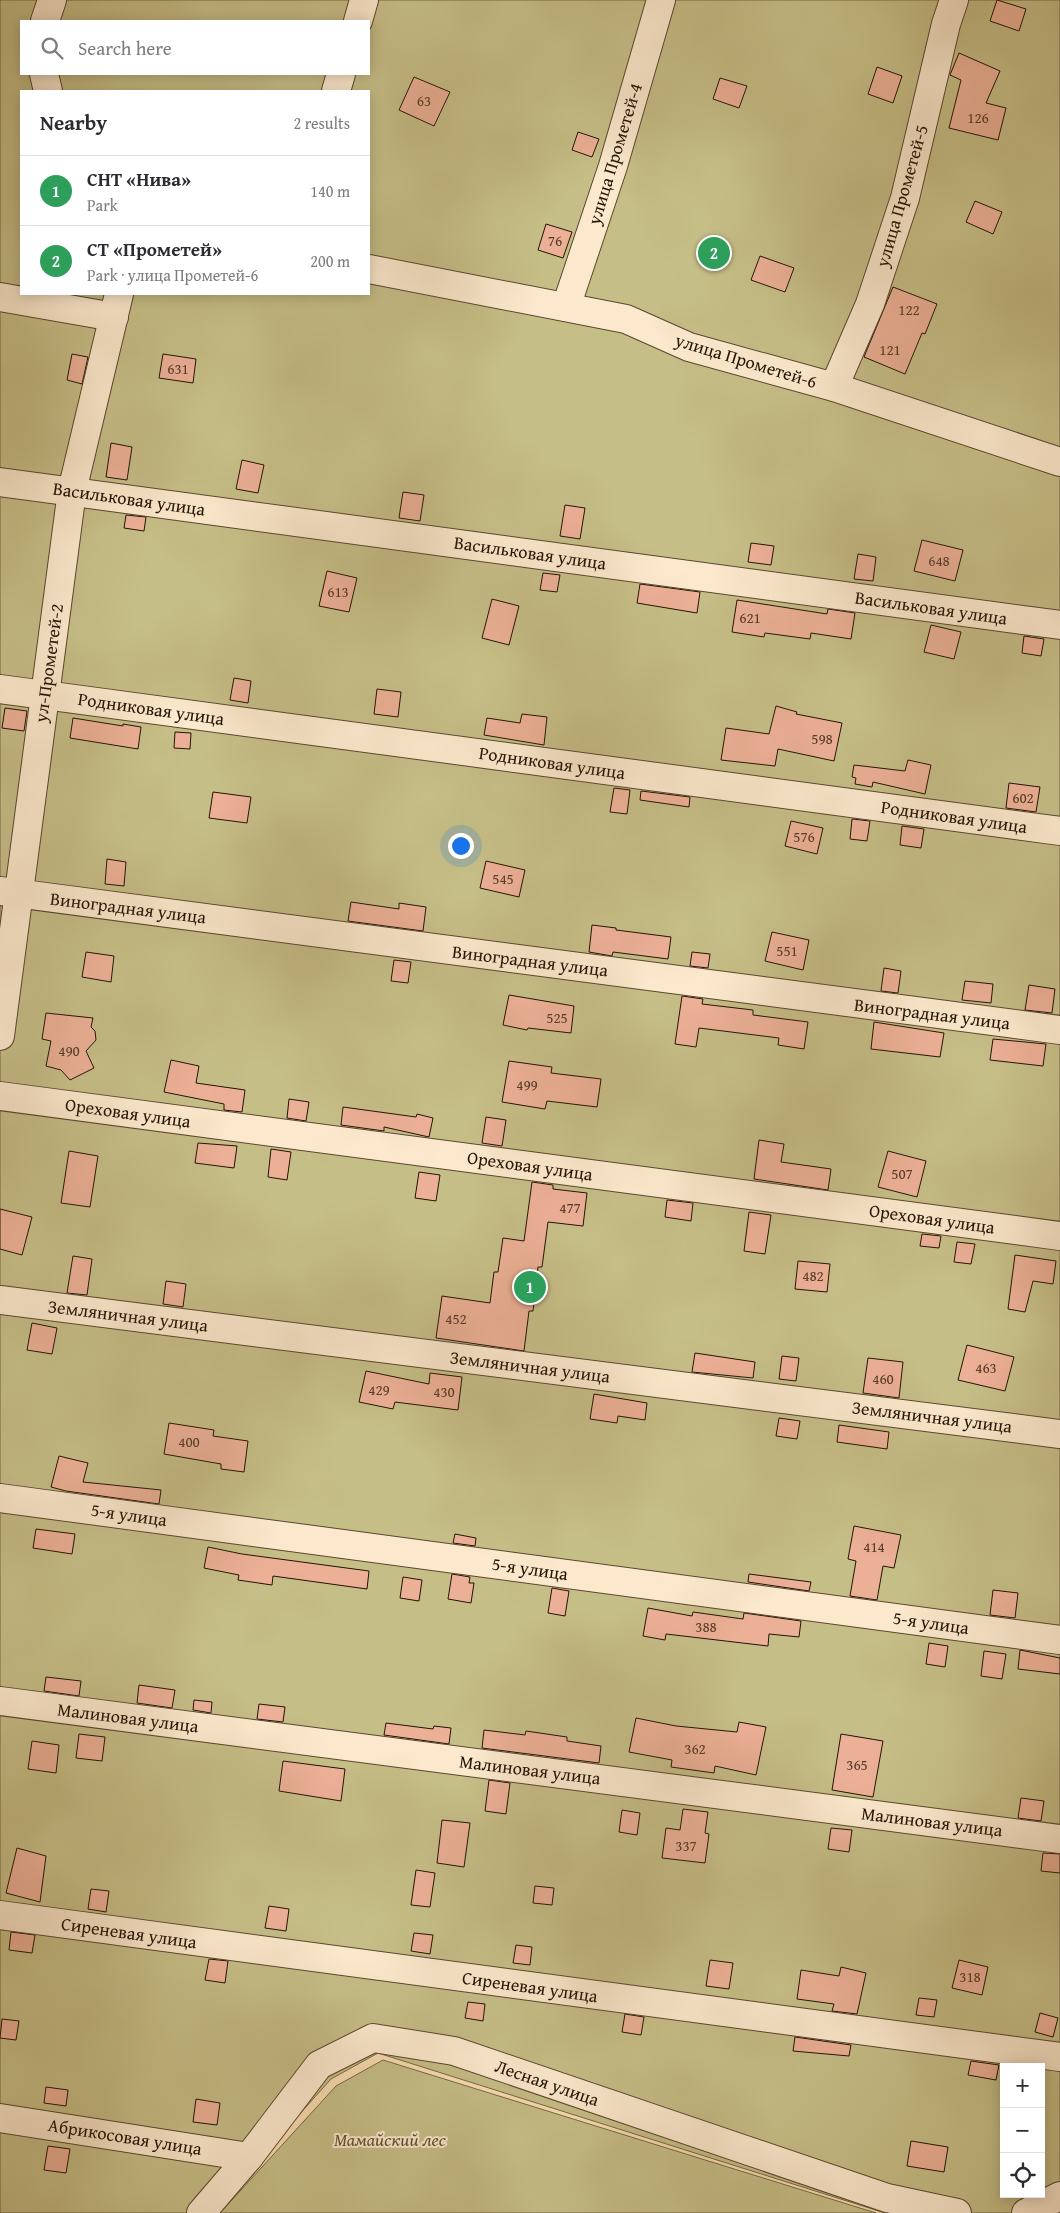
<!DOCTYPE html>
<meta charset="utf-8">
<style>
:root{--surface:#fff;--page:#f7f7f7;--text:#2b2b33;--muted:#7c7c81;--line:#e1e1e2;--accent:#8f2418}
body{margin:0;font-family:"Gentium Book Plus",serif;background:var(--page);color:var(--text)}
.controls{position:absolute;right:15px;bottom:15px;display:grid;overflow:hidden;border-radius:0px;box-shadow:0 2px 12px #0003}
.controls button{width:45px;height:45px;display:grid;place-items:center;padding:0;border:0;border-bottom:1px solid var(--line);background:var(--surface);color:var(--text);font:25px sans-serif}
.you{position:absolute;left:460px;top:845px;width:18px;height:18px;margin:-12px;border:4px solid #fff;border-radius:50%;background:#1a73e8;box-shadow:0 0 0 8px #1a73e833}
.badge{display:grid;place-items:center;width:32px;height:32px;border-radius:50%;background:var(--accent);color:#fff;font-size:16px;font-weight:700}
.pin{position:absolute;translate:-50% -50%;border:2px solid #fff;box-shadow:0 1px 5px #0006}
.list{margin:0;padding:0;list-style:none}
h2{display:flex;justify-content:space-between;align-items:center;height:65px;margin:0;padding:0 20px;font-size:21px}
h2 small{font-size:16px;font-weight:400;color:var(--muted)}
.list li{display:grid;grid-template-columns:32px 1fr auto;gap:15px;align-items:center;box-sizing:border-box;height:70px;padding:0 20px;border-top:1px solid var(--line)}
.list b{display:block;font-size:19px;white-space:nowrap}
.list p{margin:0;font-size:16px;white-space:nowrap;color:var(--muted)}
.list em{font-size:16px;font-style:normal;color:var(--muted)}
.icon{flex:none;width:28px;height:28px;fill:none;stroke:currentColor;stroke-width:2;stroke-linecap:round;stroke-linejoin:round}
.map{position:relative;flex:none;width:1060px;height:2213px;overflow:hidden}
.search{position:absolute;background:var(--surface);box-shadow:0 2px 12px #0003;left:20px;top:20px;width:350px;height:55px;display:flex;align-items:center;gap:12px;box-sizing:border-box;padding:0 18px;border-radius:0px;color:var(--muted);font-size:19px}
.panel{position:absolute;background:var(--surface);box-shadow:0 2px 12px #0003;left:20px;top:90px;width:350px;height:205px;border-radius:0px}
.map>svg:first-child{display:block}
.green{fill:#c6be87;stroke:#756846;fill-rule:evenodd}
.building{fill:#ecb096;stroke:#241304}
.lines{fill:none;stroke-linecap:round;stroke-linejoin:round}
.minor-casing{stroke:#5a4630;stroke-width:30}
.minor{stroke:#fce9cd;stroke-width:28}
.labels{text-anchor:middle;stroke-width:4;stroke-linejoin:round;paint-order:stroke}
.number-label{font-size:15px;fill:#563a28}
.street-label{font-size:18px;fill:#241304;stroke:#fce9cd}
.park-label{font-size:18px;font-style:italic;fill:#5d4f32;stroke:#fce9cd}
</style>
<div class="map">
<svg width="1060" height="2213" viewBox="0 0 1060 2213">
<rect width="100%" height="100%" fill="#faddb2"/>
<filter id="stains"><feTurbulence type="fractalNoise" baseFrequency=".004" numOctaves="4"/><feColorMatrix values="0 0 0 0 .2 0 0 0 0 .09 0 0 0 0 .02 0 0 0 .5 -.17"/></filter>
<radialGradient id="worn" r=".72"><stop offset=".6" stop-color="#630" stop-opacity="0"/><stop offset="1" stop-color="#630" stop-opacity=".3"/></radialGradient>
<g class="green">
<path d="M 0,0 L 1060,0 L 1060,2213 L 885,2213 L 378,2053 L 331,2079 L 211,2213 L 0,2213 ZM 21,21 L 369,21 L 369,74 L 21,74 ZM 21,91 L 369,91 L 369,294 L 21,294 ZM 1004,2067 L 1041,2067 L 1041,2194 L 1004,2194 Z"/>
<polygon points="383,2060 876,2213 220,2213 336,2086"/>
</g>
<g class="building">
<polygon points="997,0 1026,9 1019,31 990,21"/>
<polygon points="959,53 1000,71 986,103 1006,108 998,140 949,128 961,80 950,75"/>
<polygon points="877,67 902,76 893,103 868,94"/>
<polygon points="414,77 450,92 434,126 399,110"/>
<polygon points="720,78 747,86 739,108 713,99"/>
<polygon points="578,132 599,139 592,157 572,150"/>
<polygon points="975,201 1002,212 993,234 966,222"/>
<polygon points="546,224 572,232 563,258 538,250"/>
<polygon points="760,256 794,268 785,292 751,280"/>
<polygon points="893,287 937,304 925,334 922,333 905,374 864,357"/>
<polygon points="72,354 88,357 82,384 67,380"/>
<polygon points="163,354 196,359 193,383 159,378"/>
<polygon points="111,443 132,447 127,480 106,477"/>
<polygon points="242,460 264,465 258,493 236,489"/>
<polygon points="403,492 424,495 420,521 399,518"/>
<polygon points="565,505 585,508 580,539 560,536"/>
<polygon points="126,515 146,517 144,531 124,528"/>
<polygon points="922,540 963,550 955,581 914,571"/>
<polygon points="751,543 774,546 771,565 748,562"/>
<polygon points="858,554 876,557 873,581 854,579"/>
<polygon points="327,571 357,578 349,612 319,606"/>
<polygon points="543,573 560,575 557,592 540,590"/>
<polygon points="640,584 700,592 697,613 637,603"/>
<polygon points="492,599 519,606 509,645 482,638"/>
<polygon points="737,600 827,614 828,609 855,613 851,639 811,633 810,639 765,633 764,637 732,632"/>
<polygon points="931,625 961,632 954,659 924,652"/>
<polygon points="1024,636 1044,639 1041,656 1022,653"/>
<polygon points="234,678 251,681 248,703 230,700"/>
<polygon points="377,689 401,692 398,717 374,714"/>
<polygon points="776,706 797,712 796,714 842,723 834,761 778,749 775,766 721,760 726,728 769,734"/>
<polygon points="5,708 27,711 24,731 2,728"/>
<polygon points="522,714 547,717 544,745 484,735 487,718 520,723"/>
<polygon points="73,718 123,726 123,724 141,727 138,749 70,738"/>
<polygon points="175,732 191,733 190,749 174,748"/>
<polygon points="908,760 931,765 925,794 873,782 872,787 855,784 856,778 852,777 854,765 905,771"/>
<polygon points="1009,783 1040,787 1036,812 1006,808"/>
<polygon points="614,788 630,790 627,814 610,812"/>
<polygon points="641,791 690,797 689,807 640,800"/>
<polygon points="213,792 251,797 247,823 209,818"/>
<polygon points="852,819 870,821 867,841 850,839"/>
<polygon points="791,821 823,828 817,854 785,846"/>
<polygon points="902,826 924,829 921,848 900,845"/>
<polygon points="107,859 126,862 124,886 105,884"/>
<polygon points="486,861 525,870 519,897 480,888"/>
<polygon points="351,902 399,909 399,903 426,907 423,931 348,921"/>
<polygon points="592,925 616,928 616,930 671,937 668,959 613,952 612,956 589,952"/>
<polygon points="772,932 809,940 803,970 765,961"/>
<polygon points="86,952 114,956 111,982 82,977"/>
<polygon points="692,952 710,954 708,968 690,966"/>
<polygon points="394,960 411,962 408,983 391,981"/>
<polygon points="884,968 901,971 898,993 881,991"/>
<polygon points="965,981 993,984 991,1003 962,1000"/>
<polygon points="1029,985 1055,989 1052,1013 1025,1010"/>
<polygon points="509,995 574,1006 571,1033 528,1028 527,1030 503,1025"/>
<polygon points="682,996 703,999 702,1004 753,1010 753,1015 808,1022 804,1049 778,1045 779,1038 699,1028 696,1047 675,1044"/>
<polygon points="46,1013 93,1018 91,1027 95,1031 96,1040 86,1051 94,1068 70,1080 61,1070 46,1066 51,1041 42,1039"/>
<polygon points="874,1022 944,1033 940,1057 871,1049"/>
<polygon points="993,1039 1046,1044 1043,1066 990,1060"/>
<polygon points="171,1060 199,1066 196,1083 245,1090 242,1112 224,1110 224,1104 164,1092"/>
<polygon points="509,1061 552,1067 551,1073 601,1079 597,1107 547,1101 545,1109 502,1102"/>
<polygon points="289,1099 309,1102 306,1121 287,1118"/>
<polygon points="343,1107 416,1117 417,1114 433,1118 429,1137 384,1127 384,1131 341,1125"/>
<polygon points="486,1117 506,1120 502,1146 482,1143"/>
<polygon points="759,1140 784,1144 781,1162 831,1169 828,1190 754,1179"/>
<polygon points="198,1143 237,1146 234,1168 195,1163"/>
<polygon points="271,1149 291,1152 287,1180 268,1177"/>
<polygon points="69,1151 98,1156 90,1207 61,1203"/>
<polygon points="888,1151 926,1161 917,1197 878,1187"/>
<polygon points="419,1172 440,1175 436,1201 415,1198"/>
<polygon points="532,1182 553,1185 553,1189 587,1193 583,1226 548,1222 542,1267 538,1267 533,1311 529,1311 524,1351 436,1338 442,1296 490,1303 494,1272 498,1272 503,1238 524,1241"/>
<polygon points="667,1200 693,1203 691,1221 665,1217"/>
<polygon points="0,1209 32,1217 22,1255 0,1249"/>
<polygon points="749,1212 771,1215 765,1254 744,1251"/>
<polygon points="922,1234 941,1236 939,1248 920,1246"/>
<polygon points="957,1242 975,1244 971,1264 954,1262"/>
<polygon points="1015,1255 1056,1261 1053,1284 1033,1281 1025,1312 1008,1309"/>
<polygon points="73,1256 92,1259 87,1295 67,1293"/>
<polygon points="798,1261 830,1264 827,1292 795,1289"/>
<polygon points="166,1281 186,1284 183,1307 163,1304"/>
<polygon points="32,1323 57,1328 52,1354 27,1350"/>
<polygon points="967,1345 1014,1357 1005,1391 958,1380"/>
<polygon points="695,1353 755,1362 753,1378 692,1372"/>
<polygon points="782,1356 799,1358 796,1381 779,1379"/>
<polygon points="868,1358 903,1362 899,1398 863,1393"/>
<polygon points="366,1371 429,1384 430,1373 462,1377 458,1410 395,1402 393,1409 359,1402"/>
<polygon points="594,1394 647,1403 645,1420 618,1416 617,1423 590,1419"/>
<polygon points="779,1418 800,1421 797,1439 776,1436"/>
<polygon points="169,1423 214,1430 213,1436 248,1441 244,1472 221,1469 221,1464 164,1454"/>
<polygon points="839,1425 889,1432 887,1449 837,1442"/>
<polygon points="59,1456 88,1463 83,1482 161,1490 159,1504 66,1491 51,1487"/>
<polygon points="854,1526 901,1535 894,1568 883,1566 877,1600 850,1596 856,1561 848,1559"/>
<polygon points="36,1529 75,1534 72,1554 33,1548"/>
<polygon points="455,1534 476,1538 475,1546 453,1543"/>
<polygon points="208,1547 242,1554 369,1571 367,1589 273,1576 272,1585 238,1580 239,1575 204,1568"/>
<polygon points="452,1574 470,1577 469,1583 474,1583 471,1603 448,1599"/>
<polygon points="749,1574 811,1582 809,1591 748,1582"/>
<polygon points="403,1577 422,1580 419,1601 400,1598"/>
<polygon points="552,1588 569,1591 565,1616 548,1613"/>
<polygon points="993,1590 1018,1593 1015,1618 990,1615"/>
<polygon points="648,1608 692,1616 693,1612 743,1619 744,1613 801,1621 799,1637 769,1634 768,1646 666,1634 665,1640 643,1636"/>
<polygon points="929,1643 948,1646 945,1667 926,1664"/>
<polygon points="1020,1650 1060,1658 1060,1674 1018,1669"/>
<polygon points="984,1651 1006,1654 1002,1679 981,1676"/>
<polygon points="46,1677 81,1681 79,1696 44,1691"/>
<polygon points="139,1685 175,1690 172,1708 137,1703"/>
<polygon points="194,1700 212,1702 211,1713 193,1710"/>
<polygon points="259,1704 285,1707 283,1722 257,1719"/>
<polygon points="636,1718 676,1726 737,1732 739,1722 766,1727 756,1775 715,1766 714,1773 671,1767 672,1760 629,1752"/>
<polygon points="386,1723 433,1729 434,1726 451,1728 449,1744 384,1735"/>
<polygon points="484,1730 525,1735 526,1731 567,1737 567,1741 601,1746 599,1763 482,1748"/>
<polygon points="79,1734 105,1737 102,1761 76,1758"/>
<polygon points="841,1734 883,1741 873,1797 832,1790"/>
<polygon points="32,1741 59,1745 56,1773 28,1769"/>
<polygon points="283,1761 345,1769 341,1801 279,1791"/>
<polygon points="489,1780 510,1783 506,1814 485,1811"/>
<polygon points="1021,1798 1044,1801 1041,1821 1018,1818"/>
<polygon points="683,1809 708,1812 705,1833 709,1834 705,1863 662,1858 666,1828 680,1830"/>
<polygon points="622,1810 640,1813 637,1835 619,1832"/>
<polygon points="442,1820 470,1823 464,1867 437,1863"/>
<polygon points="831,1828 852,1830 849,1852 828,1849"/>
<polygon points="17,1848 46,1856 40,1902 6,1893"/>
<polygon points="1043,1853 1060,1854 1060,1873 1041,1871"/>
<polygon points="416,1870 435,1873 430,1907 411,1905"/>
<polygon points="535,1886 554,1888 552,1905 533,1903"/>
<polygon points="91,1889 109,1891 106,1912 88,1909"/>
<polygon points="269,1906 289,1909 286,1931 265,1928"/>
<polygon points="11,1932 35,1935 32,1953 9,1950"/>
<polygon points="414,1933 433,1935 430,1954 411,1951"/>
<polygon points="516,1945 532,1947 530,1965 513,1963"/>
<polygon points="209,1959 228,1961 225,1983 205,1980"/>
<polygon points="710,1960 733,1963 729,1989 706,1986"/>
<polygon points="959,1960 988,1967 982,1995 952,1988"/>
<polygon points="841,1967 866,1973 857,2014 832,2011 834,2004 797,1999 801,1970 839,1976"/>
<polygon points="919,1998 937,2000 934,2017 916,2015"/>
<polygon points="468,2002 485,2004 483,2021 465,2018"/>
<polygon points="1040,2013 1058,2018 1053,2037 1035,2032"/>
<polygon points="625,2014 644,2017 641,2035 622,2032"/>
<polygon points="2,2019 19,2021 16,2040 0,2038"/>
<polygon points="795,2037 851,2045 849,2056 793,2051"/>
<polygon points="971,2061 999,2065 996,2080 968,2075"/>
<polygon points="46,2087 68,2090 66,2106 44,2103"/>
<polygon points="196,2099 220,2103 217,2125 193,2122"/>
<polygon points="911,2141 948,2147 944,2172 907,2166"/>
<polygon points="48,2146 70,2149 66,2173 44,2170"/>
</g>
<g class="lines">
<g class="minor-casing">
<g id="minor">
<polyline points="45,21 52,0"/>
<polyline points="358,21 364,0"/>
<polyline points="44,74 48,91"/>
<polyline points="336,91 341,74"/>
<polyline points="369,269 626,319 689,347 834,387 1060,462"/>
<polyline points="0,297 114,317"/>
<polyline points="566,307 613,166 661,0"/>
<polyline points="834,387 870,304 905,198 946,24 954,0"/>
<polyline points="0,482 1060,625"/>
<polyline points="0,689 1060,831"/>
<polyline points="0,891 1060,1030"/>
<polyline points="0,1036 72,491 119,294"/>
<polyline points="0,1096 1060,1236"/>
<polyline points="0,1300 1060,1434"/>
<polyline points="0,1498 1060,1640"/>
<polyline points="0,1701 1060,1839"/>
<polyline points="0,1915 1060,2057"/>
<polyline points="0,2118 249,2157"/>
<polyline points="201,2213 249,2157 319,2065 373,2038 454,2051 887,2198 957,2213"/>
<polyline points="1026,2213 1060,2196"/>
</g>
</g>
<use href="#minor" class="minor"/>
</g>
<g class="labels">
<g class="number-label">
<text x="424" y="106">63</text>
<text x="978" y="123">126</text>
<text x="555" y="246">76</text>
<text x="909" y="315">122</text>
<text x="890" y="355">121</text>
<text x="178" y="374">631</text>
<text x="939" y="566">648</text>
<text x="338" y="597">613</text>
<text x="750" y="623">621</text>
<text x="822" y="744">598</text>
<text x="1023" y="803">602</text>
<text x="804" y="842">576</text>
<text x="503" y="884">545</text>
<text x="787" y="956">551</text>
<text x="557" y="1023">525</text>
<text x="69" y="1056">490</text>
<text x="527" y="1090">499</text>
<text x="902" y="1179">507</text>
<text x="570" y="1213">477</text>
<text x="813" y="1281">482</text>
<text x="456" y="1324">452</text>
<text x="986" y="1373">463</text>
<text x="883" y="1384">460</text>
<text x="379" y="1395">429</text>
<text x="444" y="1397">430</text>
<text x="189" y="1447">400</text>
<text x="874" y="1552">414</text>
<text x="706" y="1632">388</text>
<text x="695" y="1754">362</text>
<text x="857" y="1770">365</text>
<text x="686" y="1851">337</text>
<text x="970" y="1982">318</text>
</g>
<g class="street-label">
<text transform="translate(615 154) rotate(-73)" y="6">улица Прометей-4</text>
<text transform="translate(902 196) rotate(-74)" y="6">улица Прометей-5</text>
<text transform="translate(746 361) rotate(17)" y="6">улица Прометей-6</text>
<text transform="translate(129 499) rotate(8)" y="6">Васильковая улица</text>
<text transform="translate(530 553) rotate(8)" y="6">Васильковая улица</text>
<text transform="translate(931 608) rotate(8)" y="6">Васильковая улица</text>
<text transform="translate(49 663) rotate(-82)" y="6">ул-Прометей-2</text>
<text transform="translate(151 709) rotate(8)" y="6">Родниковая улица</text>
<text transform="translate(552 763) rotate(8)" y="6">Родниковая улица</text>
<text transform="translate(954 817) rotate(8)" y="6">Родниковая улица</text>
<text transform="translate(128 908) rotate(7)" y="6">Виноградная улица</text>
<text transform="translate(530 961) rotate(7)" y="6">Виноградная улица</text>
<text transform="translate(932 1014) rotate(7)" y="6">Виноградная улица</text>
<text transform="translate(128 1113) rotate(8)" y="6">Ореховая улица</text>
<text transform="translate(530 1166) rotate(8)" y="6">Ореховая улица</text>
<text transform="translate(932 1219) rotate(8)" y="6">Ореховая улица</text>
<text transform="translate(128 1316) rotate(7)" y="6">Земляничная улица</text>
<text transform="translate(530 1367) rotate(7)" y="6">Земляничная улица</text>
<text transform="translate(932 1417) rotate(7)" y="6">Земляничная улица</text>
<text transform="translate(129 1515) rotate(8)" y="6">5-я улица</text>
<text transform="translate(530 1569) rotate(8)" y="6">5-я улица</text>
<text transform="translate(931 1623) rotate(8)" y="6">5-я улица</text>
<text transform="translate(128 1718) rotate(7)" y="6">Малиновая улица</text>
<text transform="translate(530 1770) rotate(7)" y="6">Малиновая улица</text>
<text transform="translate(932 1822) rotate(7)" y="6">Малиновая улица</text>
<text transform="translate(129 1933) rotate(8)" y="6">Сиреневая улица</text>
<text transform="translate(530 1987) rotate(8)" y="6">Сиреневая улица</text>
<text transform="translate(547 2083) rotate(19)" y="6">Лесная улица</text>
<text transform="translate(125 2137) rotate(9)" y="6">Абрикосовая улица</text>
</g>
<g class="park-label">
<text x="390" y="2146">Мамайский лес</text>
</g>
</g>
<rect width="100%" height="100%" filter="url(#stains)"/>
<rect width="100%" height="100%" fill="url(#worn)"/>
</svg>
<div class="controls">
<button>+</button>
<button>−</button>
<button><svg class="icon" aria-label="locate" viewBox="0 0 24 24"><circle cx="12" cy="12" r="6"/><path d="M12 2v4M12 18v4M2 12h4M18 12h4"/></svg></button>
</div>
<div class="you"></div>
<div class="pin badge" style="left:530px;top:1287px;background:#2e9e5b">1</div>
<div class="pin badge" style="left:714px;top:253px;background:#2e9e5b">2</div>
<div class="search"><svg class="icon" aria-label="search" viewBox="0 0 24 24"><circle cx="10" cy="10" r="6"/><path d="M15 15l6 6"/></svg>Search here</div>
<section class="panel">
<h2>Nearby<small>2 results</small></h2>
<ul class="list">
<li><span class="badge" style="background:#2e9e5b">1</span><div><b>СНТ «Нива»</b><p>Park</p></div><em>140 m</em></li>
<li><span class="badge" style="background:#2e9e5b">2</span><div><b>СТ «Прометей»</b><p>Park · улица Прометей-6</p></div><em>200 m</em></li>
</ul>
</section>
</div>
